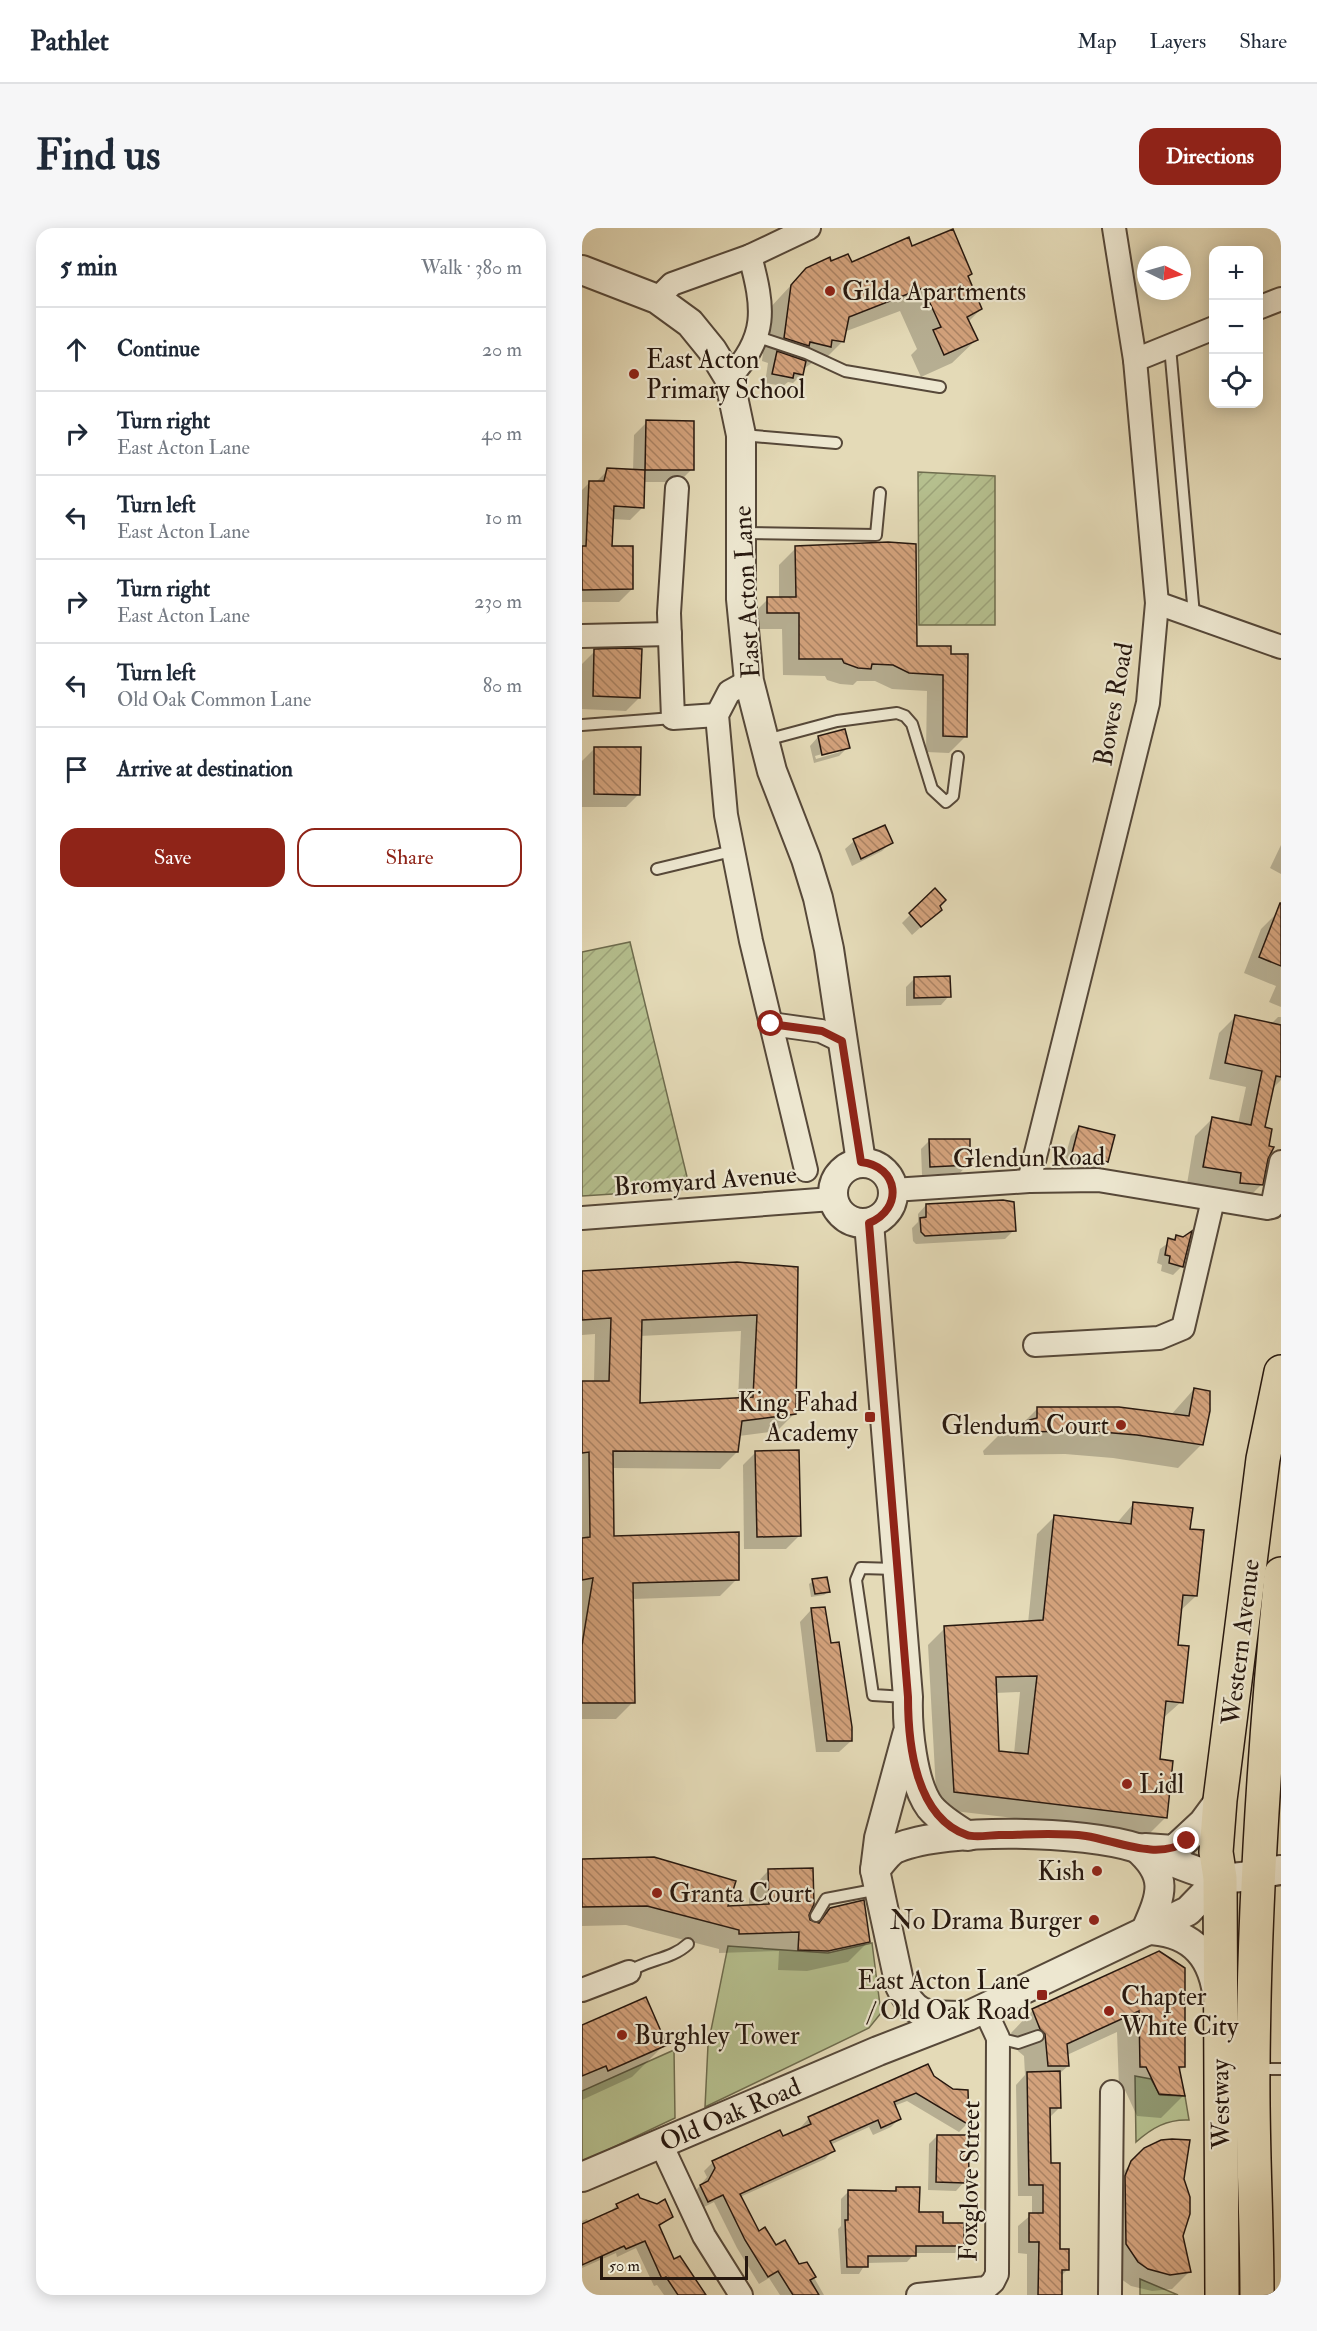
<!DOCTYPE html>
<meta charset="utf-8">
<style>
:root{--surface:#fff;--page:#f6f6f7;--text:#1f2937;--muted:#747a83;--line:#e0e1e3;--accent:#8f2418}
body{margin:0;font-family:"IM FELL Double Pica",serif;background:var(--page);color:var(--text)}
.controls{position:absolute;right:18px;top:18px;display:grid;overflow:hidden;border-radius:12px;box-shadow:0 3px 15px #0003}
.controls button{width:54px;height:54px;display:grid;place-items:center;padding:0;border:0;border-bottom:2px solid var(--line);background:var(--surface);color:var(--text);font:30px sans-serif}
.compass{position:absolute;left:555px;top:18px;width:54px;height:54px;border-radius:50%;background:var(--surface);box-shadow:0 3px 15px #0003;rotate:95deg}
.scale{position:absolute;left:18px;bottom:15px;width:148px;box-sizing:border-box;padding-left:6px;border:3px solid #27180f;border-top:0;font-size:16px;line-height:21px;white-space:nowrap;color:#27180f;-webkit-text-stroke:4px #ede7d0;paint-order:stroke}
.stop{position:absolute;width:18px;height:18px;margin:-14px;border:4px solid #8f2418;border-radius:50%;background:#fff}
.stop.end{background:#8f2418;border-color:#fff;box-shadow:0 2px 6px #0008}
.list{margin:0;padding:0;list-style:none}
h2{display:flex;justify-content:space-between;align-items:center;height:78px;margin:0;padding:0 24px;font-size:26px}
h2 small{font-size:20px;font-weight:400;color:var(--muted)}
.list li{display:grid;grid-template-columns:39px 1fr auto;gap:18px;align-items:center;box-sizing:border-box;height:84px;padding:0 24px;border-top:2px solid var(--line)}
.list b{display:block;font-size:22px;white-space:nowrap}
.list p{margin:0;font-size:20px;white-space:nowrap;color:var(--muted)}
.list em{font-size:20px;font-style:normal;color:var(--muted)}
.actions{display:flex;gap:12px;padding:18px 24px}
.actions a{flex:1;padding:14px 0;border:2px solid var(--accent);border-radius:18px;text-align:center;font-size:21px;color:var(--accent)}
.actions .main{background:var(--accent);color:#fff}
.icon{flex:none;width:33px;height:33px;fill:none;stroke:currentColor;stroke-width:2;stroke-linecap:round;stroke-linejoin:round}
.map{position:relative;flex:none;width:699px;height:2067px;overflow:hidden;border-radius:18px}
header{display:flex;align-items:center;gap:36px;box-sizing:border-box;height:84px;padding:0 30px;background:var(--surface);border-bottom:2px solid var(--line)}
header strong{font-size:28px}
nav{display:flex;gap:33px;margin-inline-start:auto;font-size:21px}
.intro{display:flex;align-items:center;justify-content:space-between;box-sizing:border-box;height:144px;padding:0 36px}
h1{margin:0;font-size:42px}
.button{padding:15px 27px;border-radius:18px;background:var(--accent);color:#fff;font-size:21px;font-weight:700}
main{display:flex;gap:36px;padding:0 36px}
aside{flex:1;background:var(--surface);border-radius:18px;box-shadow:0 3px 15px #0003}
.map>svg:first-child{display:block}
.green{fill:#b5bf8e;stroke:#6e6c4e;stroke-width:1.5}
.garden{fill:url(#garden-furrows);stroke:#6e6c4e;stroke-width:1.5}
.shadow{fill:#0003;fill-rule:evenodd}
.building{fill:url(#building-back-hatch);stroke:#27180f;stroke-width:1.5;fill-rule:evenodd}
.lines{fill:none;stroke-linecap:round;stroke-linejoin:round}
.service-casing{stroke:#564839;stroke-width:14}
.minor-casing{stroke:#564839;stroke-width:26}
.tertiary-casing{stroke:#564839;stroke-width:32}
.trunk-casing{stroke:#27180f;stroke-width:36}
.service{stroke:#ede7d0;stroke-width:10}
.minor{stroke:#ede7d0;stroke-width:22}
.tertiary{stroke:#ede7d0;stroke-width:28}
.trunk{stroke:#e4dab7;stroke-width:33}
.route{stroke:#8f2418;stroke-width:8}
.poi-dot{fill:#8f2418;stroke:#ede7d0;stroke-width:2}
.labels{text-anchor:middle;stroke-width:4.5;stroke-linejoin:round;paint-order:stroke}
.poi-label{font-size:26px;fill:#27180f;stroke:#ede7d0;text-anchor:start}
.street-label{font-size:26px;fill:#27180f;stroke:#ede7d0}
</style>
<header>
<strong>Pathlet</strong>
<nav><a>Map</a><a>Layers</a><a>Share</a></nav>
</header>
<div class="intro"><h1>Find us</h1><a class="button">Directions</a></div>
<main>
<aside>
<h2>5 min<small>Walk · 380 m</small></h2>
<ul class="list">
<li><svg class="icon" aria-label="ahead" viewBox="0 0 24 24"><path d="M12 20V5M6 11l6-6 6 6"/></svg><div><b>Continue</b></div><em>20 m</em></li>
<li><svg class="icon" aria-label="right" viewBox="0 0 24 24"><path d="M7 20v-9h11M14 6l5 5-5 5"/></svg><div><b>Turn right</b><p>East Acton Lane</p></div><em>40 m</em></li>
<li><svg class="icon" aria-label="left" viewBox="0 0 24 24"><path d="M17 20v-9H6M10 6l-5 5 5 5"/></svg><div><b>Turn left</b><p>East Acton Lane</p></div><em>10 m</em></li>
<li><svg class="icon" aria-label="right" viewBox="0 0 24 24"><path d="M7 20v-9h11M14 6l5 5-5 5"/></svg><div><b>Turn right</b><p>East Acton Lane</p></div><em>230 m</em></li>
<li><svg class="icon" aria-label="left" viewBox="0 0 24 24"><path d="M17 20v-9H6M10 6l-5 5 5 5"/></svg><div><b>Turn left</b><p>Old Oak Common Lane</p></div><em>80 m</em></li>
<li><svg class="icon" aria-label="arrive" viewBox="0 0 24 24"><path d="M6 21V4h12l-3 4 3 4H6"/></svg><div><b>Arrive at destination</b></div></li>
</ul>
<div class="actions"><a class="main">Save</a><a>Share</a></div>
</aside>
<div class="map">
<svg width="699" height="2067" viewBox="0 0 699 2067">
<defs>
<pattern id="garden-furrows" width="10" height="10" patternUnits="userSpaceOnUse" patternTransform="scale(1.5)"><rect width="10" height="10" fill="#b5bf8e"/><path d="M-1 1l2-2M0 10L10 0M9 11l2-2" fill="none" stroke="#9ca379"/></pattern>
<pattern id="building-back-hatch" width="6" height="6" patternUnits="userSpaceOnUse" patternTransform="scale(1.5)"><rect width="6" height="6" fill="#d3a27c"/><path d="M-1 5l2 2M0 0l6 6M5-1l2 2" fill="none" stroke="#ab8364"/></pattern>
</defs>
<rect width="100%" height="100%" fill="#e4dab7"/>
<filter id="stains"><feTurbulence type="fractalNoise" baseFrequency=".00333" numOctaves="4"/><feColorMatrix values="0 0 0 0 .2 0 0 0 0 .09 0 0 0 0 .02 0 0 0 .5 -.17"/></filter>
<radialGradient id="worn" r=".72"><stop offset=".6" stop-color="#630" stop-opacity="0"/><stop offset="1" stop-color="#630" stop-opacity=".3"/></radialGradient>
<g class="green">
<polygon points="290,1715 299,1785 287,1800 123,1879 126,1817 146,1718 246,1725"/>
<polygon points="92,1822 93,1890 0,1934 0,1863"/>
<path d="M 553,1848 L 569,1851 L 578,1867 L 603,1868 L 607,1892 C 585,1891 570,1900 554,1914 Z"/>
<polygon points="558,2051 596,2067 558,2067"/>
</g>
<g class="garden">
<polygon points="336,244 413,248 413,397 337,397"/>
<polygon points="48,714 108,961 0,968 0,724"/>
</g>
<g class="shadow">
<polygon points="330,20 389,46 385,49 399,81 386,94 394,112 370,135 339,149 329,127 335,121 318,83 262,104 261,113 237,137 230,135 221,141 220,146 211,155 206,154 201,158 183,155 186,135 180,133 186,82 224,41 248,35 269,36"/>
<polygon points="65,194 110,241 97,254 62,254 61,279 48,292 30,291 29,319 50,361 37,374 0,374 0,262 8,254 13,255 26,242 51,243 52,207"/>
<polygon points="237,317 333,317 333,420 367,420 384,508 367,525 344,524 345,463 310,461 293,453 275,453 271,457 258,456 245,452 243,448 201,447 200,401 169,401 169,388 186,371 197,370 197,337 214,320 234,320"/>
<polygon points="13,423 57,470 44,483 0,481 0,436"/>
<path d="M 236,509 L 266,519 L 257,528 L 232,535 L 228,518 ZM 258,521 L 258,524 L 234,531 L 233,528 Z"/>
<polygon points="13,520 57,566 44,579 0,579 0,533"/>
<polygon points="272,613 309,614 300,623 270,638 263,621"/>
<polygon points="699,617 699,646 688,640"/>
<polygon points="353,662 349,690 330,707 320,695"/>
<polygon points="695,685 699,687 699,779 687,774 694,758 662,745 679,701"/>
<polygon points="333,750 367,768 359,777 324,778 324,759"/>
<polygon points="654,788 689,796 696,789 699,789 699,852 690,861 682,900 684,931 679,957 662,974 642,971 643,961 605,956 613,908 630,891 656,896 664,859 627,851 637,805"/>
<polygon points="497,899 525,933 516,942 482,933 489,908"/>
<polygon points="348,912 386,936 378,945 340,947 339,921"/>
<polygon points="344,977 432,1002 423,1011 334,1016 331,1013 330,1000 336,994 336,986"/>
<polygon points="594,1009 600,1038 591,1047 579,1043 580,1037 575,1035 578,1021"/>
<path d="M 214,1041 L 212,1186 L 195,1203 L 157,1208 L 155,1224 L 138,1241 L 29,1240 L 31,1310 L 155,1351 L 138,1368 L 50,1371 L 51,1474 L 34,1491 L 0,1491 L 0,1155 L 12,1155 L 13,1106 L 0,1107 L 0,1044 ZM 159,1103 L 156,1171 L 57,1176 L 58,1108 Z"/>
<polygon points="612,1161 619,1217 596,1240 531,1230 483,1226 402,1227 401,1223 425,1199 441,1195 456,1180 588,1188"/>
<polygon points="174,1224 217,1308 204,1321 162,1321 161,1237"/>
<path d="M 552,1275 L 607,1302 L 614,1368 L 598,1383 L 594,1419 L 599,1474 L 580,1491 L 576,1533 L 584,1589 L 567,1606 L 355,1581 L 346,1417 L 363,1400 L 446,1395 L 455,1306 L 472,1289 L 534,1296 ZM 438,1464 L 432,1526 L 415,1524 L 413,1465 Z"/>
<polygon points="231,1353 246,1364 242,1367 229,1369 227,1356"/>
<polygon points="229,1382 247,1417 269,1513 257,1524 234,1524 218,1394"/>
<polygon points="0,1632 144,1679 167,1678 167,1663 187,1642 225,1687 227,1693 234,1695 248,1681 286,1714 266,1734 225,1743 196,1742 197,1723 137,1725 137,1721 44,1697 0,1698"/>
<polygon points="577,1725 601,1839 596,1844 601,1868 579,1890 555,1888 542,1860 537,1860 535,1804 485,1827 486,1838 477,1846 477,1880 467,1890 468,1936 476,2022 485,2042 478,2049 478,2067 445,2067 445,2026 436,2025 436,1998 450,1986 450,1968 436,1968 434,1857 443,1847 442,1828 436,1823 429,1805 451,1782"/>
<polygon points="0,1799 83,1816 50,1849 0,1872"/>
<polygon points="351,1849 371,1862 385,1864 385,1896 377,1904 325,1873 312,1878 317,1891 309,1899 291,1907 287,1899 248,1917 251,1923 243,1931 158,1969 176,2005 216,2038 223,2034 242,2067 198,2067 187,2050 177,2056 155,2020 132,1974 118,1981 111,1966 125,1949 122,1943 131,1934 220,1902 219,1899 227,1890"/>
<polygon points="355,1908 386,1944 382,1948 382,1954 374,1963 346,1962 347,1916"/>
<polygon points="563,1922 600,1951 599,2008 607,2044 590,2061 570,2063 549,2058 539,2051 533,1952"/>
<polygon points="315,1960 336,1985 359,1997 381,2017 373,2025 333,2025 325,2034 284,2035 277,2046 259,2046 256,2001 259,1998 259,1971 267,1963 311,1964"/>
<polygon points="57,1972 90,1988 77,1999 92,2033 122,2067 82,2067 75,2057 72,2058 54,2020 35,2029 34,2025 0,2040 0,1993 5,1991 7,1995 27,1985 35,1977"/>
</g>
<g class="building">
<polygon points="371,1 390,46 386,48 400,81 385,89 396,112 362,127 351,102 359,99 341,60 267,89 262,114 250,112 249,119 228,114 227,118 202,110 209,57 224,40 248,29 249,33 266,26 270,34 327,9 330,18"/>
<polygon points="195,123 224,133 221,147 212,145 211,150 190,146"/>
<polygon points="64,192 112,193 112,242 63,242"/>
<polygon points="25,240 63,242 62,280 32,278 30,318 51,318 51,361 0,362 0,318 4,318 7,253 22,253"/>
<polygon points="306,314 334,316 335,418 369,418 369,426 386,426 385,509 361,508 361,447 327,445 311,437 290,436 289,441 276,440 262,435 260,431 217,431 217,385 185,385 185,369 214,369 213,318"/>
<polygon points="46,420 60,421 58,470 11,468 12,421"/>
<polygon points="263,501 268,520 240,527 236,508"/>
<polygon points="12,519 59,519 58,567 12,566"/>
<polygon points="303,597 311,615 279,631 271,611"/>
<polygon points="353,660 364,672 358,678 360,682 339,699 327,685"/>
<polygon points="698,675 699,675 699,738 677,729"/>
<polygon points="368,748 369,769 332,770 332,749"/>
<polygon points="653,787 699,797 699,849 694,848 683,899 690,901 687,918 692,919 686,931 681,957 658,955 659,945 621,939 630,889 669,897 680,843 643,835"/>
<polygon points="497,898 533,907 526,934 490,925"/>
<polygon points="347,911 388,911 388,937 348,939"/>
<polygon points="421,972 432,974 434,1003 343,1008 339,1004 338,990 344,989 344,976"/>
<polygon points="610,1003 601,1039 587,1035 588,1028 583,1027 586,1010 593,1012 594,1007 601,1009"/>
<path d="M 155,1034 L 216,1039 L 214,1186 L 160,1193 L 156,1224 L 31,1223 L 32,1308 L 157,1304 L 157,1352 L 51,1355 L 53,1475 L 0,1475 L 0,1417 L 11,1350 L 0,1352 L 0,1310 L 8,1309 L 7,1224 L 0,1225 L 0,1153 L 27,1153 L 29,1090 L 0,1092 L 0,1043 ZM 175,1087 L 171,1169 L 58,1175 L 60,1092 Z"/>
<polygon points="612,1160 628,1163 628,1183 621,1217 555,1207 507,1203 425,1204 424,1198 455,1190 455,1179 537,1179 607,1188"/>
<polygon points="217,1222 219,1308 175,1309 173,1223"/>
<path d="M 551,1274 L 611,1280 L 608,1301 L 622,1302 L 615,1368 L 601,1367 L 596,1417 L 607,1418 L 601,1475 L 584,1473 L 578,1531 L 591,1533 L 585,1590 L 372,1564 L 362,1398 L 461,1392 L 472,1287 L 549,1296 ZM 455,1448 L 446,1526 L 417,1523 L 414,1449 Z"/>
<polygon points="245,1349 248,1364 233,1366 230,1351"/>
<polygon points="243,1379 249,1415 257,1414 270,1499 270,1513 245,1513 229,1380"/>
<polygon points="72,1629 154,1653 146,1678 187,1676 186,1641 231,1640 232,1676 227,1687 228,1692 237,1695 248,1680 282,1672 288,1714 246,1723 216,1722 217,1704 157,1706 157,1702 65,1678 0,1679 0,1631"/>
<polygon points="577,1723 603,1740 603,1839 597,1839 603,1868 577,1866 564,1839 558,1839 557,1783 485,1816 487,1838 466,1838 463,1806 458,1801 450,1781"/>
<polygon points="64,1769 85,1817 26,1843 24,1838 0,1848 0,1797"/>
<polygon points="346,1836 352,1848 371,1861 386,1862 387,1897 334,1865 312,1874 319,1891 299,1900 296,1892 248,1913 253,1923 158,1966 177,2003 183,1999 194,2017 203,2012 217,2036 225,2034 234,2049 228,2052 237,2067 211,2067 196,2043 186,2049 163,2012 141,1967 126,1974 118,1957 126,1953 133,1940 130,1933 198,1902 201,1908 229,1896 226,1889"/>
<polygon points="478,1843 479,1880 468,1880 469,1935 478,1935 478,2021 487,2021 487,2042 480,2042 480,2067 456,2067 457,2014 447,2014 447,1985 461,1985 461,1957 447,1957 445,1844"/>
<polygon points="355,1907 386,1907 387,1944 384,1944 383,1955 354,1954"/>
<polygon points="590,1911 608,1912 602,1951 608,1969 608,1986 601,2008 609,2044 588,2047 566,2041 556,2034 544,2016 543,1948 549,1933 562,1920 579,1912"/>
<polygon points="314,1959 338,1959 337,1984 361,1984 361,1995 382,1995 382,2018 334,2018 334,2028 286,2028 286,2039 265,2039 263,1992 266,1992 266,1962 314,1963"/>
<polygon points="56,1966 58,1970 75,1976 83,1971 91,1989 77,1997 92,2031 98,2028 124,2067 96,2067 84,2049 80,2051 63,2013 44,2021 42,2018 0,2037 0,1996 36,1980 34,1976"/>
</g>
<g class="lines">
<g class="service-casing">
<g id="service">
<polyline points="176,109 224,125 263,143 358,159"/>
<polyline points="588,119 612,387"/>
<polyline points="160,207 254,215"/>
<polyline points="160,305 294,307 298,265"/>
<polyline points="0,497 91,490"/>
<polyline points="184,512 255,493 315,485 323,488 330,496 350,561 364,574 371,568 376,529"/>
<polyline points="75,641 150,623"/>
<polyline points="314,1341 279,1340 274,1352 291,1467 324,1469"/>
<polyline points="234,1688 244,1671 297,1661"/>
<path d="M 47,1744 C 65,1731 89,1732 106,1716"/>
<polyline points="416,1810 436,1815 456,1808"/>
<polyline points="674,1841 699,1841"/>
</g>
</g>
<g class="minor-casing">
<g id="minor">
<polyline points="75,71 90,56 168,28 227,0"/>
<polyline points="676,80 699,71"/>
<polyline points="553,132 632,100"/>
<path d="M 147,150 C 186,109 182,80 168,28"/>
<polyline points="95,260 87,385 91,490 135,487"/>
<polyline points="575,375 699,419"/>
<polyline points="0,408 88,406"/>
<polyline points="167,453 147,464 135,487 144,587 169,713 224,942"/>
<polyline points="189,796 239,803 260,813"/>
<polyline points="447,953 566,475 575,375 553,132 532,0"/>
<polyline points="311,962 447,953 516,952 685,980 690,979 699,934"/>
<polyline points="0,990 250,971"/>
<polyline points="453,1117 577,1110 601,1100 631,972"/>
<polyline points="0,1762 47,1744"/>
<polyline points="79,1916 122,2008 159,2067"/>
<polyline points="336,2067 404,2060 411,2054 415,2046 416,1810 402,1780"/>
<polyline points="528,2067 530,1864"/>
</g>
</g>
<g class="tertiary-casing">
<g id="tertiary">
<polyline points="0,42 75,71 108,95 130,122 147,150 159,207 159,371 167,453 190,543 224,631 236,670 247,721 279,934"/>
<circle cx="281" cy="965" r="30"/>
<path d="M 287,995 L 326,1469 C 325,1498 330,1555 348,1579 C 358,1591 373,1600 386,1608"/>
<path d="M 325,1507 L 297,1610 L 293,1642 L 318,1758 C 334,1790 345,1787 378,1788"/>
<path d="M 555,1620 C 587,1648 580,1666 564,1702"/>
<polyline points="563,1620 592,1622 621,1595 638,1572"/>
<path d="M 293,1642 C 299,1635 307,1623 315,1620 C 365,1599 503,1603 555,1620 C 582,1629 607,1643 636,1649 C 651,1653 682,1644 699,1642"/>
<path d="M 564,1702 C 605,1703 629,1723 635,1765"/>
<polyline points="0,1949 296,1823 386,1788 606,1683 638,1650"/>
</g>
</g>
<g class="trunk-casing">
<g id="trunk">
<polyline points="640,2067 638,1650 634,1624 638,1572 681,1231 699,1144"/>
<path d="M 675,2067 C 675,1991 670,1916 671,1840 C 672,1675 683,1511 699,1346"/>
</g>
</g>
<use href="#service" class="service"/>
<use href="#minor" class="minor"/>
<use href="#tertiary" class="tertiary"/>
<use href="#trunk" class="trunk"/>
</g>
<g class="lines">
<path class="route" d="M 189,796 L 240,803 L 260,813 L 279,934 C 317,938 322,981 287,995 L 326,1469 C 326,1515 333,1589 385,1607 C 393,1610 408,1607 417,1607 C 445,1607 475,1604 504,1608 C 535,1613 576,1633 605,1613"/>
</g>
<g class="poi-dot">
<circle cx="248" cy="63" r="6"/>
<circle cx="52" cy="146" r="6"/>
<rect x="282" y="1183" width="12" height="12" rx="3"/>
<circle cx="539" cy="1197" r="6"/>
<circle cx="545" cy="1556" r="6"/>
<circle cx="515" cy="1643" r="6"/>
<circle cx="75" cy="1665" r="6"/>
<circle cx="512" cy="1692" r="6"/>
<rect x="454" y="1761" width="12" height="12" rx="3"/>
<circle cx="527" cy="1783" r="6"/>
<circle cx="40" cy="1807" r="6"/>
</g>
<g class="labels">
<g class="poi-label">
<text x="260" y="72">Gilda Apartments</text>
<text x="64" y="140">East Acton<tspan x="64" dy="30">Primary School</tspan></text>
<text x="276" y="1183" text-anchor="end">King Fahad<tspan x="276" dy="30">Academy</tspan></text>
<text x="527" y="1206" text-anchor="end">Glendum Court</text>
<text x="557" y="1565">Lidl</text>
<text x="503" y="1652" text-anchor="end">Kish</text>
<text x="87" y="1674">Granta Court</text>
<text x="500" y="1701" text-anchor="end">No Drama Burger</text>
<text x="448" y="1761" text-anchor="end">East Acton Lane<tspan x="448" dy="30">/ Old Oak Road</tspan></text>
<text x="539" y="1777">Chapter<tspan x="539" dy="30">White City</tspan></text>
<text x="52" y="1816">Burghley Tower</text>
</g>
<g class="street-label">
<text transform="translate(164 364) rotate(-93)" y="9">East Acton Lane</text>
<text transform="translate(531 476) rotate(-80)" y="9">Bowes Road</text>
<text transform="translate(447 929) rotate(-1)" y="9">Glendun Road</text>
<text transform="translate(123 952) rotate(-4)" y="9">Bromyard Avenue</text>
<text transform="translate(658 1414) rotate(-83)" y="9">Western Avenue</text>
<text transform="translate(638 1876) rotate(-91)" y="9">Westway</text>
<text transform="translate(148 1886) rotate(-23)" y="9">Old Oak Road</text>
<text transform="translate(387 1953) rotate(-89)" y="9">Foxglove Street</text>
</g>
</g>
<rect width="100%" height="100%" filter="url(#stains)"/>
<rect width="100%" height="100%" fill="url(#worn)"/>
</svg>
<div class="controls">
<button>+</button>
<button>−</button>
<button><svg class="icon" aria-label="locate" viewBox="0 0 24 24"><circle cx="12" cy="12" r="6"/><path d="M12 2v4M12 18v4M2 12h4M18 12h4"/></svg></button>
</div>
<svg class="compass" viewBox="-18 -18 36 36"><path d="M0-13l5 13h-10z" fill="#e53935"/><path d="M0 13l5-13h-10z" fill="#747a83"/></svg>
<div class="scale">50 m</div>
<div class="stop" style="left:189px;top:796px"></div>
<div class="stop end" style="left:605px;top:1613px"></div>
</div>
</main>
